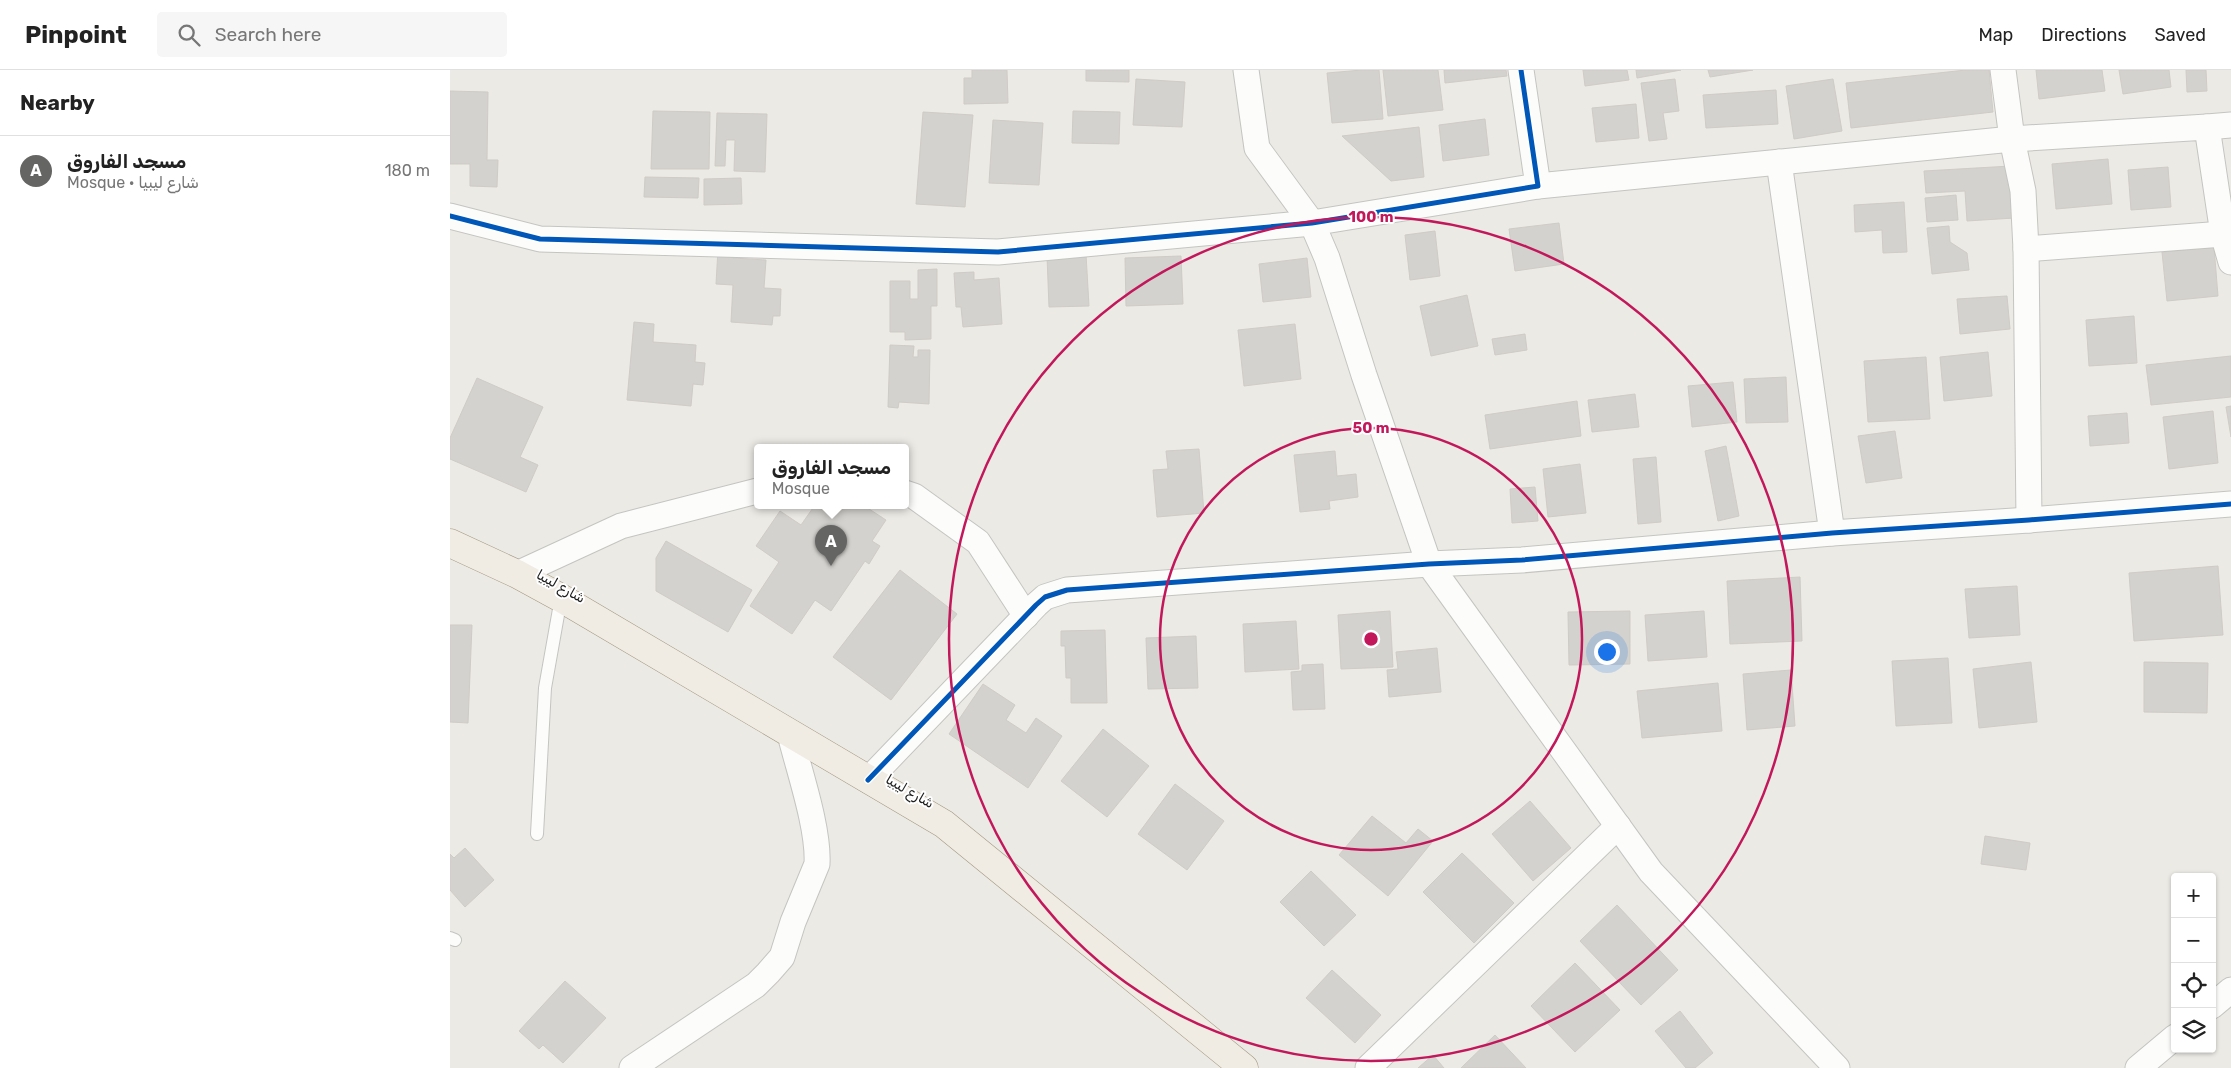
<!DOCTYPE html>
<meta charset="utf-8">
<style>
:root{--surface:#fff;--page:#f6f6f6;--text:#222;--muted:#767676;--line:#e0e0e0;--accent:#656563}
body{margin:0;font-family:Rubik,Cairo,sans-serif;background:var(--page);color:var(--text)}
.controls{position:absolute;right:15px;bottom:15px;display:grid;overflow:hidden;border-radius:5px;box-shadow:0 1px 4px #0004}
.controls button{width:45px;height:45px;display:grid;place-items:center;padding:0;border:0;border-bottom:1px solid var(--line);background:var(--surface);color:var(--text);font:25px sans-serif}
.you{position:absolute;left:1156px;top:581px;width:18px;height:18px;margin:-12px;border:4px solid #fff;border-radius:50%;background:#1a73e8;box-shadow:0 0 0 8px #1a73e833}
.badge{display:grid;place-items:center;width:32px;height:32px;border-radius:50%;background:var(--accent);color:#fff;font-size:16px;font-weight:700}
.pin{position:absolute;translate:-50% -41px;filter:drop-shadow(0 1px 2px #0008)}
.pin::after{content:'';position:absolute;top:26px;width:18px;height:15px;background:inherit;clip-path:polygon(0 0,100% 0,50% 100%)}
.popup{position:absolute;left:304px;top:374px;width:155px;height:65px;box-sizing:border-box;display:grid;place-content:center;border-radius:5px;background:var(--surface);filter:drop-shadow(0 1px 4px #0005);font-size:16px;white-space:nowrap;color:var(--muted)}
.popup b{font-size:19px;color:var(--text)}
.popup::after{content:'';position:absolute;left:50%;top:100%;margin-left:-10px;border:10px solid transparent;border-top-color:var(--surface)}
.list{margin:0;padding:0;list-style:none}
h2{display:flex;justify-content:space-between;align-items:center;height:65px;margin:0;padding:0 20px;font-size:21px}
h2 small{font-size:16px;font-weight:400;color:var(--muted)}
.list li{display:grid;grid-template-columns:32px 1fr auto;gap:15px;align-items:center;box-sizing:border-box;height:70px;padding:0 20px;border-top:1px solid var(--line)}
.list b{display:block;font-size:19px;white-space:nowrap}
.list p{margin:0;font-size:16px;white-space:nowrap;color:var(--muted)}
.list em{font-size:16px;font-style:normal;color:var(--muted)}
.icon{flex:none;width:28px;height:28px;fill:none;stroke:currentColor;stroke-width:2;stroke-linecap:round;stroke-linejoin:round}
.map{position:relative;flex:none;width:1781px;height:998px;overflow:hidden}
header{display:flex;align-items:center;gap:30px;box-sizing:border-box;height:70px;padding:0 25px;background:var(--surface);border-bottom:1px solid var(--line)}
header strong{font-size:24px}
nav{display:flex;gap:28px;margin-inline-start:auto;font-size:18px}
.search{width:350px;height:45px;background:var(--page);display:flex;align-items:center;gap:12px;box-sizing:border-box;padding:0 18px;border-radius:5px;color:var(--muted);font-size:19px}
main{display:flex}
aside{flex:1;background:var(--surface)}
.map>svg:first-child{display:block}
.building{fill:#d4d2ce;stroke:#cfcbc6}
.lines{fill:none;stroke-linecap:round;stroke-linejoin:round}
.service-casing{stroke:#c4c4c1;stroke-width:14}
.minor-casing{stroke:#c4c4c1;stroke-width:27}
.primary-casing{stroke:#a29882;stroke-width:29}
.service{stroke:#fcfcfb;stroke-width:12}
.minor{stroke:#fcfcfb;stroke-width:25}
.primary{stroke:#f0ebe3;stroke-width:28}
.cycleway-casing{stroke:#fff;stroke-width:8}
.cycleway{stroke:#0057b8;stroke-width:5}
.ring{fill:none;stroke:#c2185b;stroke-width:2.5}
.labels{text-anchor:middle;stroke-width:4;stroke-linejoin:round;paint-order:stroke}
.street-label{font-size:14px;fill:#1d1d1d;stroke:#fff}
.centre{fill:#c2185b;stroke:#fff;stroke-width:2.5}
.ring-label{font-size:15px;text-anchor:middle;font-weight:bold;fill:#c2185b;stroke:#fff;stroke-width:4;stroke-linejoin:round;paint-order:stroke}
</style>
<header>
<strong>Pinpoint</strong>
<div class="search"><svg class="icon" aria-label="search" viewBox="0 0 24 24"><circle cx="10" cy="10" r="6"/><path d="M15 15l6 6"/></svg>Search here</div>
<nav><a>Map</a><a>Directions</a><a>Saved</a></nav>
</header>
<main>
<aside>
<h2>Nearby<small></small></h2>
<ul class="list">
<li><span class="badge">A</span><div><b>مسجد الفاروق</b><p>Mosque · شارع ليبيا</p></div><em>180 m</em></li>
</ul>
</aside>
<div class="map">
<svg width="1781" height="998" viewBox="0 0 1781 998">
<rect width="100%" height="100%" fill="#eceae5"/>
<g class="building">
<polygon points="522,0 557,0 558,33 514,34 514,8 522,8"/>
<polygon points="636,0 679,0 679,12 636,11"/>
<polygon points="912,0 929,0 933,49 882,53 877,3"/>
<polygon points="933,0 988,0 993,40 938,46"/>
<polygon points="994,0 1056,0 1057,6 995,13"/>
<polygon points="1133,0 1177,0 1179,10 1135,16"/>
<polygon points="1186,0 1231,0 1187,8"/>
<polygon points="1258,0 1303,0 1260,7"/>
<polygon points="1516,0 1539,0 1543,42 1401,58 1396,13"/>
<polygon points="1586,0 1652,0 1655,21 1589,29"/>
<polygon points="1669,0 1719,0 1721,17 1673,24"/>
<polygon points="1736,0 1756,0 1757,21 1737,22"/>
<polygon points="686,9 735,12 732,57 683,55"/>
<polygon points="1225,9 1229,41 1213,43 1217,69 1199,71 1191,13"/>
<polygon points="1383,9 1392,61 1344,69 1336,16"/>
<polygon points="1326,20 1328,54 1256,58 1253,25"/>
<polygon points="0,21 38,22 37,90 48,90 47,117 20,116 20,94 0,94"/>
<polygon points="1186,34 1189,68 1146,72 1142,38"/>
<polygon points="203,41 260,42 259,99 201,99"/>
<polygon points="623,41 670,42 669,74 622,73"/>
<polygon points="473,42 523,45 515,137 466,134"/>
<polygon points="267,43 317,44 315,102 284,101 285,70 276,70 275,96 265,96"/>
<polygon points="1035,49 1039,85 993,91 989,55"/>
<polygon points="543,50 593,53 589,115 539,113"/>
<polygon points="969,57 974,107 941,111 892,66"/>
<polygon points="1658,89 1662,134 1606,139 1602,94"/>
<polygon points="1561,96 1564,148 1517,151 1515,121 1476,123 1474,101"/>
<polygon points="1718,97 1721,137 1681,140 1678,100"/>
<polygon points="195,107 249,108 248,128 194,127"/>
<polygon points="291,108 292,134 254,135 254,109"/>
<polygon points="1506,125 1508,150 1477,152 1475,128"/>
<polygon points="1454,132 1457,182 1433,183 1432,160 1405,162 1404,135"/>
<polygon points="1109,153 1114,194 1065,201 1059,159"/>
<polygon points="1499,156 1500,172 1517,183 1519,200 1482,204 1477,158"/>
<polygon points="985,161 990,206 960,210 955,165"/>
<polygon points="1764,177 1768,226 1717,231 1712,182"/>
<polygon points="268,179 284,179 283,188 316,190 314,218 331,219 330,246 323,246 322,255 281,252 283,215 266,214"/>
<polygon points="636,184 639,236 599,237 597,186"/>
<polygon points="731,186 733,234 676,236 675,188"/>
<polygon points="857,188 861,227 813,232 809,194"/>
<polygon points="487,199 487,236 481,236 481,269 455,270 455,262 440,262 440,211 460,211 460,229 468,229 468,200"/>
<polygon points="524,202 524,210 549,208 552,254 513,257 511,237 506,237 504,203"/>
<polygon points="1017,225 1028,276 981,286 970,236"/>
<polygon points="1557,226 1560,259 1510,264 1507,229"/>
<polygon points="1684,246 1687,293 1639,296 1636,250"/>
<polygon points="184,252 204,254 203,272 246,275 245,292 255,293 253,315 243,314 241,336 177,330"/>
<polygon points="845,254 851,309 794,316 788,260"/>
<polygon points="1075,264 1077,280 1045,285 1042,269"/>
<polygon points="440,275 464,276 463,287 468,287 468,280 480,280 479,334 449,332 448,338 438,337"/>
<polygon points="1538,282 1542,326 1494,331 1490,287"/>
<polygon points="1781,286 1781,327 1701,335 1696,295"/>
<polygon points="1476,287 1480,349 1418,352 1414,291"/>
<polygon points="1336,307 1338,352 1296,353 1294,309"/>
<polygon points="27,308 93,337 70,387 88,395 76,422 0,389 0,368"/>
<polygon points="1283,312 1287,352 1242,357 1238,316"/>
<polygon points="1185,324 1189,357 1142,362 1138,330"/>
<polygon points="1127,331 1131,366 1040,379 1035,345"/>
<polygon points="1781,336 1781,367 1776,337"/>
<polygon points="1763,341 1768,393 1719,399 1713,347"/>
<polygon points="1677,343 1679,373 1640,376 1638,346"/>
<polygon points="1445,361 1452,408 1416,413 1408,366"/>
<polygon points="1276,376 1289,446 1268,451 1255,381"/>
<polygon points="749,379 754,443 707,447 703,400 718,399 716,381"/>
<polygon points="885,381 887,406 906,404 908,427 879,431 880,439 850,442 844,385"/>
<polygon points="1206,387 1211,452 1188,454 1183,389"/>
<polygon points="1130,394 1136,443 1098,447 1093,399"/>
<polygon points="1085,417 1088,451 1062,453 1060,419"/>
<polygon points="365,435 413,435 436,450 422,471 430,476 419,494 415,491 381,541 365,530 342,564 300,536 329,492 306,476 330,441 351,455"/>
<polygon points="216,471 302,520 278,562 206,521 206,488"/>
<polygon points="1768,496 1773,565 1684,571 1679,503"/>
<polygon points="450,500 507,544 441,630 383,587"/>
<polygon points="1350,507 1352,571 1280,574 1277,511"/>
<polygon points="1567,516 1570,565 1519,568 1515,519"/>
<polygon points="940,541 943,597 891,599 888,545"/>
<polygon points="1180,541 1180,594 1119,595 1118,542"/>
<polygon points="1254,541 1257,587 1198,591 1195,545"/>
<polygon points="846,551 849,599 795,602 793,554"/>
<polygon points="0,555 22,555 18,653 0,652"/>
<polygon points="655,560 657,633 621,633 621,608 616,608 615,576 611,576 611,561"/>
<polygon points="746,566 748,618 698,619 696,568"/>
<polygon points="987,578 991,622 939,627 937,600 948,599 946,582"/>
<polygon points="1498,588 1502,653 1446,656 1442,591"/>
<polygon points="1581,592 1587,652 1529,658 1523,599"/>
<polygon points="1694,592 1758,593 1757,643 1694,642"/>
<polygon points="873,594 875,639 843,640 841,602 852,601 852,595"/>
<polygon points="1341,600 1345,656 1297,660 1293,604"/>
<polygon points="1268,613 1272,661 1192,668 1187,621"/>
<polygon points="533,614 565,635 556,650 576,663 586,648 612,666 578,718 499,664"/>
<polygon points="653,659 699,696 657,747 611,711"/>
<polygon points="725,714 774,751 737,800 688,764"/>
<polygon points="1080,731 1121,778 1083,811 1042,764"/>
<polygon points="922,746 956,773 968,759 983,771 938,826 889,785"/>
<polygon points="1535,766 1580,773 1576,800 1531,794"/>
<polygon points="15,778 44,810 15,837 0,820 0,784 4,788"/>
<polygon points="1012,783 1064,833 1024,873 973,822"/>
<polygon points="861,801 906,845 874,876 830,832"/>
<polygon points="1167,835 1228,900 1191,935 1130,871"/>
<polygon points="1125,893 1170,940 1125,982 1081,936"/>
<polygon points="882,900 931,945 905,973 856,928"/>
<polygon points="115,911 156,948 113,993 93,975 89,979 69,961"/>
<polygon points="1230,941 1263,983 1245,998 1236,998 1205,961"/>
<polygon points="1045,965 1076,998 1011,998"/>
<polygon points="983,985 994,998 968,998"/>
</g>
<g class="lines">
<g class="service-casing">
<g id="service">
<polyline points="87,764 95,618 111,528"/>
<polyline points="0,868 5,870"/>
</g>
</g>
<g class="minor-casing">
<g id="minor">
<polyline points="796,0 807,78 862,153 877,188 914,305 979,494 1201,802 1387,998"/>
<polyline points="1553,0 1562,69 1573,121 1576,179 1579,450"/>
<polyline points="1757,57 1781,55"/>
<polyline points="1329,92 1382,463"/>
<polyline points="1088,116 1562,69 1757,57 1773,164 1781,192"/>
<polyline points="0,146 90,169 548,182 862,153 1088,116 1071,0"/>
<polyline points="1576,179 1773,164"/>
<polyline points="455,423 464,426 528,472 576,546"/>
<polyline points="67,504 171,456 307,421"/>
<polyline points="418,710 586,535 595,527 617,520 979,494 1072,490 1382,463 1579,450 1781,434"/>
<polyline points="1762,936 1781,920"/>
<path d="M 182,998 L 306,915 L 318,903 L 332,887 L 343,852 L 367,794 C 369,758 349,701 340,664"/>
<polyline points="918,998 1168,756"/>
<polyline points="1688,998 1725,967"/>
</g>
</g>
<g class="primary-casing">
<polyline id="primary" points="0,473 67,504 111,528 494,754 794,998"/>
</g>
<use href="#service" class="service"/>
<use href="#minor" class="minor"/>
<use href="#primary" class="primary"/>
<g class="cycleway-casing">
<g id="cycleway">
<polyline points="0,146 90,169 548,182 862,153 1088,116 1071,0"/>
<polyline points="418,710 586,535 595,527 617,520 979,494 1072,490 1382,463 1579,450 1781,434"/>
</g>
</g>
<use href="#cycleway" class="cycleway"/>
</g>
<g class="ring">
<circle cx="921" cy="569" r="211"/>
<circle cx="921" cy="569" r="422"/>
</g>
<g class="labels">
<g class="street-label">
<text transform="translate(111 516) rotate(29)" y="5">شارع ليبيا</text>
<text transform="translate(460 721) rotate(30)" y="5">شارع ليبيا</text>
</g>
</g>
<circle cx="921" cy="569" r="8" class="centre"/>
<g class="ring-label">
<text x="921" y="152">100 m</text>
<text x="921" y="363">50 m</text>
</g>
</svg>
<div class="controls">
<button>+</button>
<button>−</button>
<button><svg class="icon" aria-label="locate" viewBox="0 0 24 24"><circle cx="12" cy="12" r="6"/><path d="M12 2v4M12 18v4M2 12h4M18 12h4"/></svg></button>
<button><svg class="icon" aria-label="layers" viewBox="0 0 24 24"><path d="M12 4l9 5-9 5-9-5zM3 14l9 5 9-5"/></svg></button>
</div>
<div class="you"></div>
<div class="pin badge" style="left:381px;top:496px">A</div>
<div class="popup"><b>مسجد الفاروق</b>Mosque</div>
</div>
</main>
